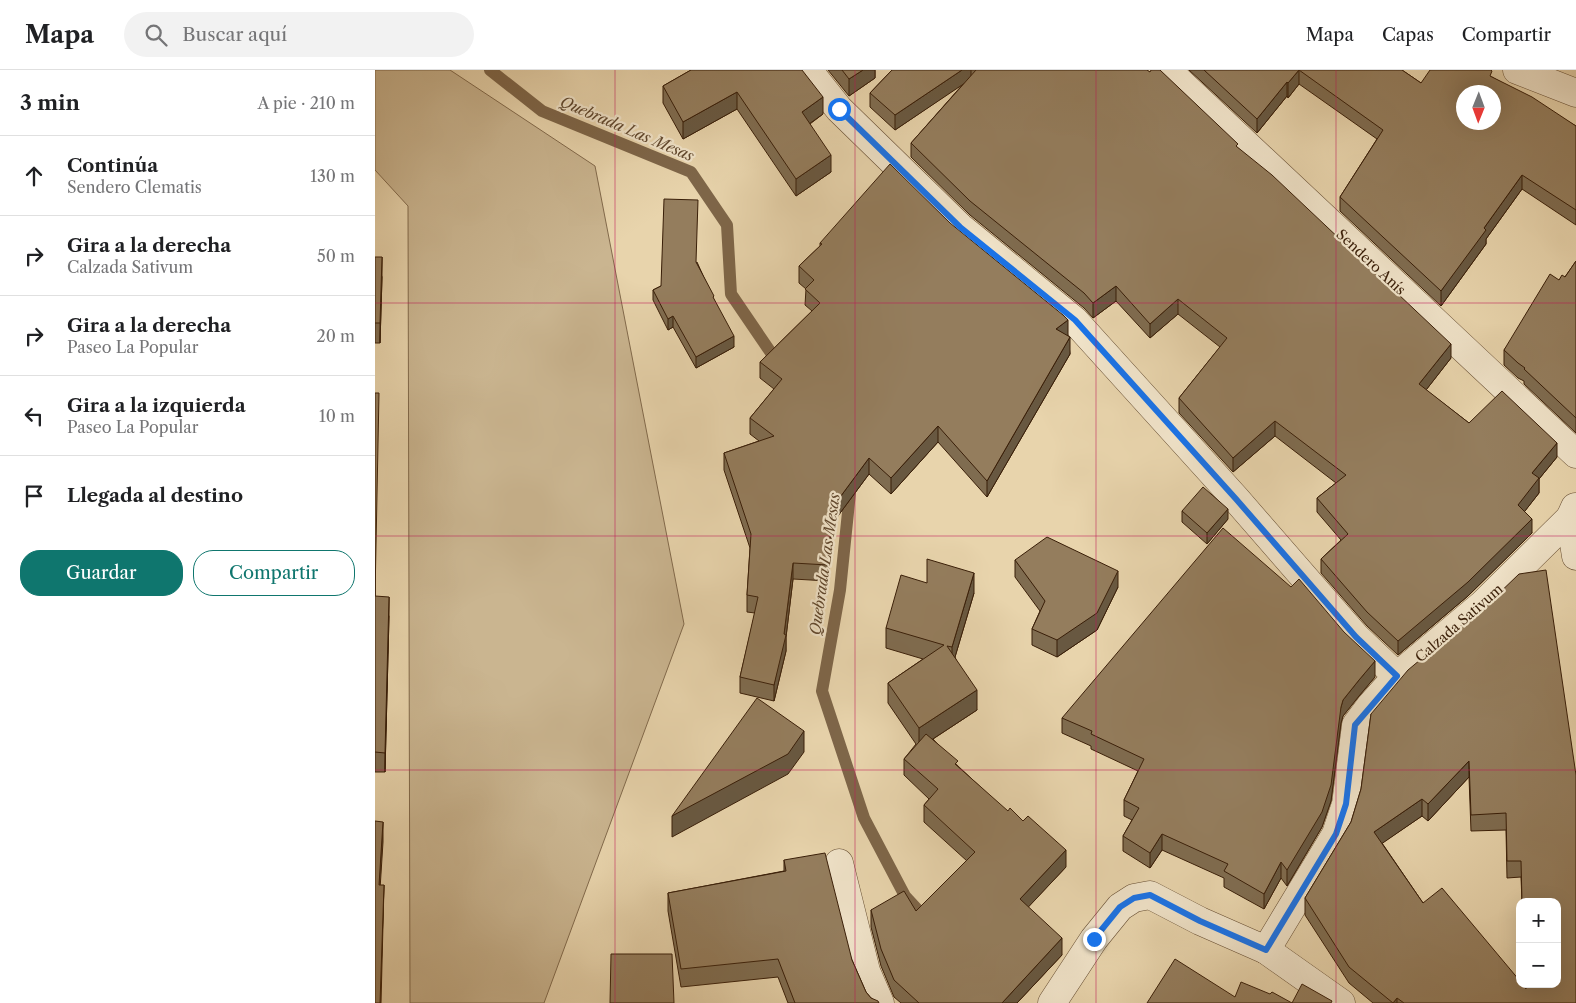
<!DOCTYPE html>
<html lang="es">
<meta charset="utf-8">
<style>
:root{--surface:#fff;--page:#f2f2f2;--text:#202124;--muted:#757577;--line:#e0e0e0;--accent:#0f766e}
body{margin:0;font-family:"Libre Caslon Text",serif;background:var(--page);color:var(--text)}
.controls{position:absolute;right:15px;bottom:15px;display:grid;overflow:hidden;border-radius:10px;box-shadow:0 5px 20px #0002}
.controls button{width:45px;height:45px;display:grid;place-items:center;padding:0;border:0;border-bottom:1px solid var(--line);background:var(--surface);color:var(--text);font:25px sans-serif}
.compass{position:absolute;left:1081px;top:15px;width:45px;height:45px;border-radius:50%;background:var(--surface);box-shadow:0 5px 20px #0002;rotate:181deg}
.stop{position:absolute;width:15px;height:15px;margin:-11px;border:4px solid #1a73e8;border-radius:50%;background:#fff}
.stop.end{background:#1a73e8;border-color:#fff;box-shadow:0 1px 5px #0008}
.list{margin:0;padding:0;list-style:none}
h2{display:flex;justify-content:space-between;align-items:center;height:65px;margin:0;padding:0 20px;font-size:21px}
h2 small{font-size:16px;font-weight:400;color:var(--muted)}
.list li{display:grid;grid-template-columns:32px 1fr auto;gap:15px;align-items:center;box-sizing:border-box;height:80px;padding:0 20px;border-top:1px solid var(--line)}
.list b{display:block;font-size:19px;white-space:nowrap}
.list p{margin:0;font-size:16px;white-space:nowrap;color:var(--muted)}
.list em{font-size:16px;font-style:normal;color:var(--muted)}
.actions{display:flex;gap:10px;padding:15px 20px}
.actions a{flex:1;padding:11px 0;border:1px solid var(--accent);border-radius:20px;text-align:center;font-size:18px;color:var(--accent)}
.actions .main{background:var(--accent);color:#fff}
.icon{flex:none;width:28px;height:28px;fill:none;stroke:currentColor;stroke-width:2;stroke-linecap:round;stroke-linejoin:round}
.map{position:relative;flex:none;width:1201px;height:933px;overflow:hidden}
header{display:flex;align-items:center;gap:30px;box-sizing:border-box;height:70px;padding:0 25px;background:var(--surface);border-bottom:1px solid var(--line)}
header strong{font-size:24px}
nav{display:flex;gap:28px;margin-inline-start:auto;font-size:18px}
.search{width:350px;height:45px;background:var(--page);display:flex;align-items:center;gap:12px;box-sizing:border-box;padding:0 18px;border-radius:28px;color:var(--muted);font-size:19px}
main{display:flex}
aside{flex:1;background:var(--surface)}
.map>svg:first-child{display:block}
.green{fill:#cab590;stroke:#826a4c}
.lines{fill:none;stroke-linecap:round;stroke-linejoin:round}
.stream{stroke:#7e6649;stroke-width:12}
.minor-casing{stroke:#654c31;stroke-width:29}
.minor{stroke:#f0e3c9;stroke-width:28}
.wall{fill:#7f6c50;stroke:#391e08;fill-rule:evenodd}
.shaded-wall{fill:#685841;stroke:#391e08}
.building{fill:#947d5d;stroke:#391e08;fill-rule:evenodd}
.route{stroke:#1a73e8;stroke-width:6}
.grid{fill:none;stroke:#c2185b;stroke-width:1;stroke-opacity:0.55}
.labels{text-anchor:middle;stroke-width:4.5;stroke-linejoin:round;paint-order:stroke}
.street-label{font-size:14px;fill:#391e08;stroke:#f0e3c9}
.water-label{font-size:15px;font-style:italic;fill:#61482e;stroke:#f0e3c9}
</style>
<header>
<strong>Mapa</strong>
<div class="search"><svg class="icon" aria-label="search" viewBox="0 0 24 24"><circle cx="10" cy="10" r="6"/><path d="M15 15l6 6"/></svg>Buscar aquí</div>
<nav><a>Mapa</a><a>Capas</a><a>Compartir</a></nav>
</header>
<main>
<aside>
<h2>3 min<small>A pie · 210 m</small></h2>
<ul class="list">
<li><svg class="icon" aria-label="ahead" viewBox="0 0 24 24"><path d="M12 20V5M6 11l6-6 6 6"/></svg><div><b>Continúa</b><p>Sendero Clematis</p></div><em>130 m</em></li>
<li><svg class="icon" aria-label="right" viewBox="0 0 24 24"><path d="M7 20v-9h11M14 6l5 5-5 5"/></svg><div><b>Gira a la derecha</b><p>Calzada Sativum</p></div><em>50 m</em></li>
<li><svg class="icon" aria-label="right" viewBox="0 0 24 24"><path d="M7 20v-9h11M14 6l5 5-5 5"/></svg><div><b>Gira a la derecha</b><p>Paseo La Popular</p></div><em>20 m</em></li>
<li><svg class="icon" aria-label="left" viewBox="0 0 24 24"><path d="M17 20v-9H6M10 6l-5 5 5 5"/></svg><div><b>Gira a la izquierda</b><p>Paseo La Popular</p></div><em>10 m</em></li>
<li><svg class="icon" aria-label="arrive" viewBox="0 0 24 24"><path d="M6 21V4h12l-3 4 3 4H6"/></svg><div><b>Llegada al destino</b></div></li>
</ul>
<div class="actions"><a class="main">Guardar</a><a>Compartir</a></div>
</aside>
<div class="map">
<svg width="1201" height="933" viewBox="0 0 1201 933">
<rect width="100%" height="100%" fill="#e8d4ac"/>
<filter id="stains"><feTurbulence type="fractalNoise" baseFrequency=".004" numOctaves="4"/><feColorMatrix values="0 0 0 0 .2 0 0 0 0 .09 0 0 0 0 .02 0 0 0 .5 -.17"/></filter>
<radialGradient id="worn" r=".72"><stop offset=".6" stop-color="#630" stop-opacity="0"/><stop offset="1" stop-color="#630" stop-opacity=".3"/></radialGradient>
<polygon class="green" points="0,0 75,0 220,96 309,554 169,933 35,933 33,136 0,100"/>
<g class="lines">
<g class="stream">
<polyline points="115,0 167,41 316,102 352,155 356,224 405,296"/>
<polyline points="476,413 465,520 447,621 489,748 530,826 554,852"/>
</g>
<g class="minor-casing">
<g id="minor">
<polyline points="433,0 464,39 585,157 699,250 861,429 981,567 1022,606"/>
<polyline points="792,0 1201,384"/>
<polyline points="1142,0 1201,23"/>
<polyline points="1200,437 1195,448 1201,486"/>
<polyline points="464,793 491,901 505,933"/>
<polyline points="891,880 961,764 971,734 981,655 996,635 1022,606 1108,534 1195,448"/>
<polyline points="677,933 719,869 745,837 759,828 775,825 825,851 891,880 966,933"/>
</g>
</g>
<use href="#minor" class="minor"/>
</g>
<g class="wall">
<polygon points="316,0 448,44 435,54 456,102 421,126 362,39 308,69 288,33 288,16"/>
<polygon points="453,0 500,0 500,8 474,26"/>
<polygon points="517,0 772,0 863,78 1076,288 1051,320 1094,353 1182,387 1164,409 1164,423 1149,442 1157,463 1093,526 1023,585 992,556 946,503 946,489 966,470 942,442 942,428 961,413 900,366 858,402 804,343 804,328 845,277 803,244 775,268 741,231 718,248 709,238 595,145 536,87 536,73 589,13 520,60 495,37 495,23"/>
<polygon points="814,0 1027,0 1046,13 1117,7 1201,56 1201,155 1147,119 1111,169 1111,174 1066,236 965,141 965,127 1002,69 924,14 913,28 912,26 882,63"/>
<polygon points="445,173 693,266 695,284 612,427 563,372 516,424 494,404 457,454 453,511 418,509 411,567 411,581 399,631 365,623 365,607 380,543 372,542 372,525 375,478 349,400 349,383 384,371 375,364 375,348 399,319 385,308 385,292 437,241 430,235 431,219 424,213 424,196 445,176"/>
<polygon points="0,187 7,207 5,273 0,273"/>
<polygon points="1201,191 1201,363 1149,314 1149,311 1143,308 1129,295 1129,280 1184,210 1190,207"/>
<polygon points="322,192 339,230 359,277 321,298 298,257 293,260 278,230 278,220 286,216"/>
<polygon points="0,323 0,526 14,546 10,702 0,702"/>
<polygon points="807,441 853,449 832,474 807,452"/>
<polygon points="640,490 743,517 722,560 682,587 657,575 657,559 665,541 640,507"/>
<polygon points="552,513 599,523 580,587 602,640 558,669 583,696 691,797 653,837 687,885 642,933 526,933 519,927 506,896 496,857 496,840 541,841 592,791 549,752 549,735 554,729 529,705 529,689 541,674 513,633 513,613 548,589 511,578 511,558"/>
<polygon points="1000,607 984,626 968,646 966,653 956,731 947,757 912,816 906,808 889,839 849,817 849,808 787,780 775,798 748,781 748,766 757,750 749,746 749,730 763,701 716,679 716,676 687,663 687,648"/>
<path d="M 996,644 L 1201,705 L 1201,933 L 998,933 L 974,913 L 930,845 L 930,828 L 976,752 L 986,719 ZM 1094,707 L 1096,761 L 1131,760 L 1132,808 L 1146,807 L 1147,832 L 1182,832 L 1182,914 L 1150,914 L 1150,918 L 1048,833 L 1007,773 L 1047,746 L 1053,751 Z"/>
<polygon points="409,790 477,890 491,922 496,928 504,933 413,933 403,907 306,917 293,841 293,823 409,801"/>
</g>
<g class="shaded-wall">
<polygon points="488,0 500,0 500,8 474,26 474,9"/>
<polygon points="587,0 596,0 596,9 520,60 520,45"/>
<polygon points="924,0 924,14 913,28 913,13"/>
<polygon points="912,12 912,26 882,63 882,49"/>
<polygon points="362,22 362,39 308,69 308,52"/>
<polygon points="448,27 448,44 427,59 427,42"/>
<polygon points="456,85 456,102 421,126 421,109"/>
<polygon points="1147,105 1147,119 1111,169 1111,174 1066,236 1066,221 1109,158"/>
<polygon points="7,187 7,207 5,273 5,253"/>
<polygon points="741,216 741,231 718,248 718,233"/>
<polygon points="803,229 803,244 775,268 775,254"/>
<polygon points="298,246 298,257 293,260 293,249"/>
<polygon points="693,250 693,267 681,259"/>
<polygon points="359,266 359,277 321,298 321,287"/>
<polygon points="695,267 695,284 612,427 612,411"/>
<polygon points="1076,274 1076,288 1044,329 1044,314"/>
<polygon points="900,351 900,366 858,402 858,388"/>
<polygon points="563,356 563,372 516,424 516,408"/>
<polygon points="1182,373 1182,387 1164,409 1164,423 1143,450 1143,435 1157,403"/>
<polygon points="494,388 494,404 457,454 453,511 453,495 457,438"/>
<polygon points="853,439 853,449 832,474 832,463"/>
<polygon points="1157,449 1157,463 1093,526 1023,585 1023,571"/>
<polygon points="418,493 418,509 411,567 411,581 399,631 399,615 409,564"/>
<polygon points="743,501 743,517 722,560 682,587 682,570"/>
<polygon points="599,503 599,523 577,597 577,577"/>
<polygon points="14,527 14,546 10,702 10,683"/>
<polygon points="1000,591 1000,607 984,626 968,646 966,653 956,731 947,757 912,816 912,800 966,637 968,630 984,610"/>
<polygon points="602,620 602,640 544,678 544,658"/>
<polygon points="429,661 429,682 413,704 297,767 297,746"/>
<polygon points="1094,691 1094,707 1053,751 1053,734"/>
<polygon points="1047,729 1047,746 999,779 999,762"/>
<polygon points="8,752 8,772 4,835 4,815"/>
<polygon points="787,764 787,780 775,798 775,783"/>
<polygon points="691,780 691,797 645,846 645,829"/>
<polygon points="906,792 906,808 889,839 889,824"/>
<polygon points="9,815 6,933 5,933"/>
<polygon points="687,868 687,885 642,933 627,933"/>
<polygon points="1022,928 1022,933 1018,933"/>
</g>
<g class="building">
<polygon points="316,0 427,0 448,27 427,42 456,85 421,109 362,22 308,52 288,16"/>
<polygon points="467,0 488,0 474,9"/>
<polygon points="517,0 587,0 520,45 495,23"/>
<polygon points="601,0 772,0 775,2 776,0 785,0 863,74 861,76 897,105 1076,274 1044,314 1094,353 1127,321 1182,373 1157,403 1164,408 1143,435 1157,449 1093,512 1023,571 992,542 946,489 973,464 942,428 971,405 900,351 858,388 804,328 852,268 803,229 775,254 741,216 718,233 709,223 595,131 536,73"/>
<polygon points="829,0 924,0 913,13 912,12 882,49"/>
<path d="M 924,0 L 1027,0 L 1046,13 L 1055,0 L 1116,0 L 1117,1 L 1115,6 L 1157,27 L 1201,56 L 1201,140 L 1147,105 L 1109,158 L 1111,160 L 1066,221 L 965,127 L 1008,60 ZM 1088,22 L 1118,22 L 1118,52 L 1088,52 Z"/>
<polygon points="515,94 575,153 688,245 693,250 681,259 695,267 612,411 563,356 516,408 494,388 457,438 453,495 418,493 409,564 411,565 399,615 365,607 383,527 372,525 376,464 349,383 399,366 375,348 407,309 385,292 445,233 430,219 439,210 424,196 447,174 445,173"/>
<polygon points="289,129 323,130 321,192 339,226 338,227 359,266 321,287 298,246 293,249 278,220 286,216"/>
<polygon points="0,187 7,187 5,253 0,253"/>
<polygon points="1201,191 1201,348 1149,299 1150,298 1143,293 1129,280 1175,204 1184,210 1187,205 1190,207"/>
<polygon points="0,323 4,323 0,526 14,527 10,683 0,682"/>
<polygon points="828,417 853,439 832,463 807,441"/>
<polygon points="848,458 916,517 924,509 969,562 1000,591 984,610 968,630 966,637 956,715 947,742 912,800 906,792 889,824 849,801 853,794 787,764 775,783 748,766 764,738 749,730 769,689 716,664 717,661 687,648"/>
<polygon points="672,467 743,501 722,543 682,570 657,559 670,531 640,490"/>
<polygon points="552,489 599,503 577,577 572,576 602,620 544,658 513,613 569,575 511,558 526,505 552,513"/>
<path d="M 1171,500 L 1201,705 L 1201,933 L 1029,933 L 1022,928 L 1018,933 L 974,897 L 930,828 L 976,752 L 986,719 L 996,644 L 1033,600 L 1118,529 L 1144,504 ZM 1094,691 L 1096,745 L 1131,743 L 1132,791 L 1146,791 L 1147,832 L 1182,832 L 1182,914 L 1151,914 L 1151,919 L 1147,914 L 1145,914 L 1145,911 L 1067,818 L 1048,833 L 999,762 L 1047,729 L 1053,734 Z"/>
<polygon points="382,628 429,661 413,684 297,746"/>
<polygon points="551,664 583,691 580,694 633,741 635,738 648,751 653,746 691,780 645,829 687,868 627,933 544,933 519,910 506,879 496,840 529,821 541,841 600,782 549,735 563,719 529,689"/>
<polygon points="0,751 8,752 4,815 9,815 5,933 0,933"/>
<polygon points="450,783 477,890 491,922 496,928 503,931 504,933 420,933 403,889 306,899 293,823 411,801 409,790"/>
<polygon points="236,884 297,884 299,933 235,933"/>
<polygon points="800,889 860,927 866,912 895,924 897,922 917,933 927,914 957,931 956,933 772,933"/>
</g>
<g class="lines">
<polyline class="route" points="464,39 585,157 700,250 861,429 981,567 1022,606 980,655 971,734 961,764 891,880 825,851 775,825 759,828 745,837 719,869"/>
</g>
<path class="grid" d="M 240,0 L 240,933M 480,0 L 480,933M 721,0 L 721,933M 961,0 L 961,933M 0,233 L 1201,233M 0,466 L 1201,466M 0,700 L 1201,700"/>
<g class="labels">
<g class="street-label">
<text transform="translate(996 192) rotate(43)" y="5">Sendero Anís</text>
<text transform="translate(1084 553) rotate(-41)" y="5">Calzada Sativum</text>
</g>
<g class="water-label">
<text transform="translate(252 59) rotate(23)" y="5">Quebrada Las Mesas</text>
<text transform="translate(450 494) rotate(-82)" y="5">Quebrada Las Mesas</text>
</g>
</g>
<rect width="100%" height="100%" filter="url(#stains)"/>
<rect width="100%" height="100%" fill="url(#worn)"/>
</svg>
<div class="controls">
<button>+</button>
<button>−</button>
</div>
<svg class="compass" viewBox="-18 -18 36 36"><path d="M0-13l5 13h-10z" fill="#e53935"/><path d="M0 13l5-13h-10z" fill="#757577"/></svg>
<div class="stop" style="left:464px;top:39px"></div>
<div class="stop end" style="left:719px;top:869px"></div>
</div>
</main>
